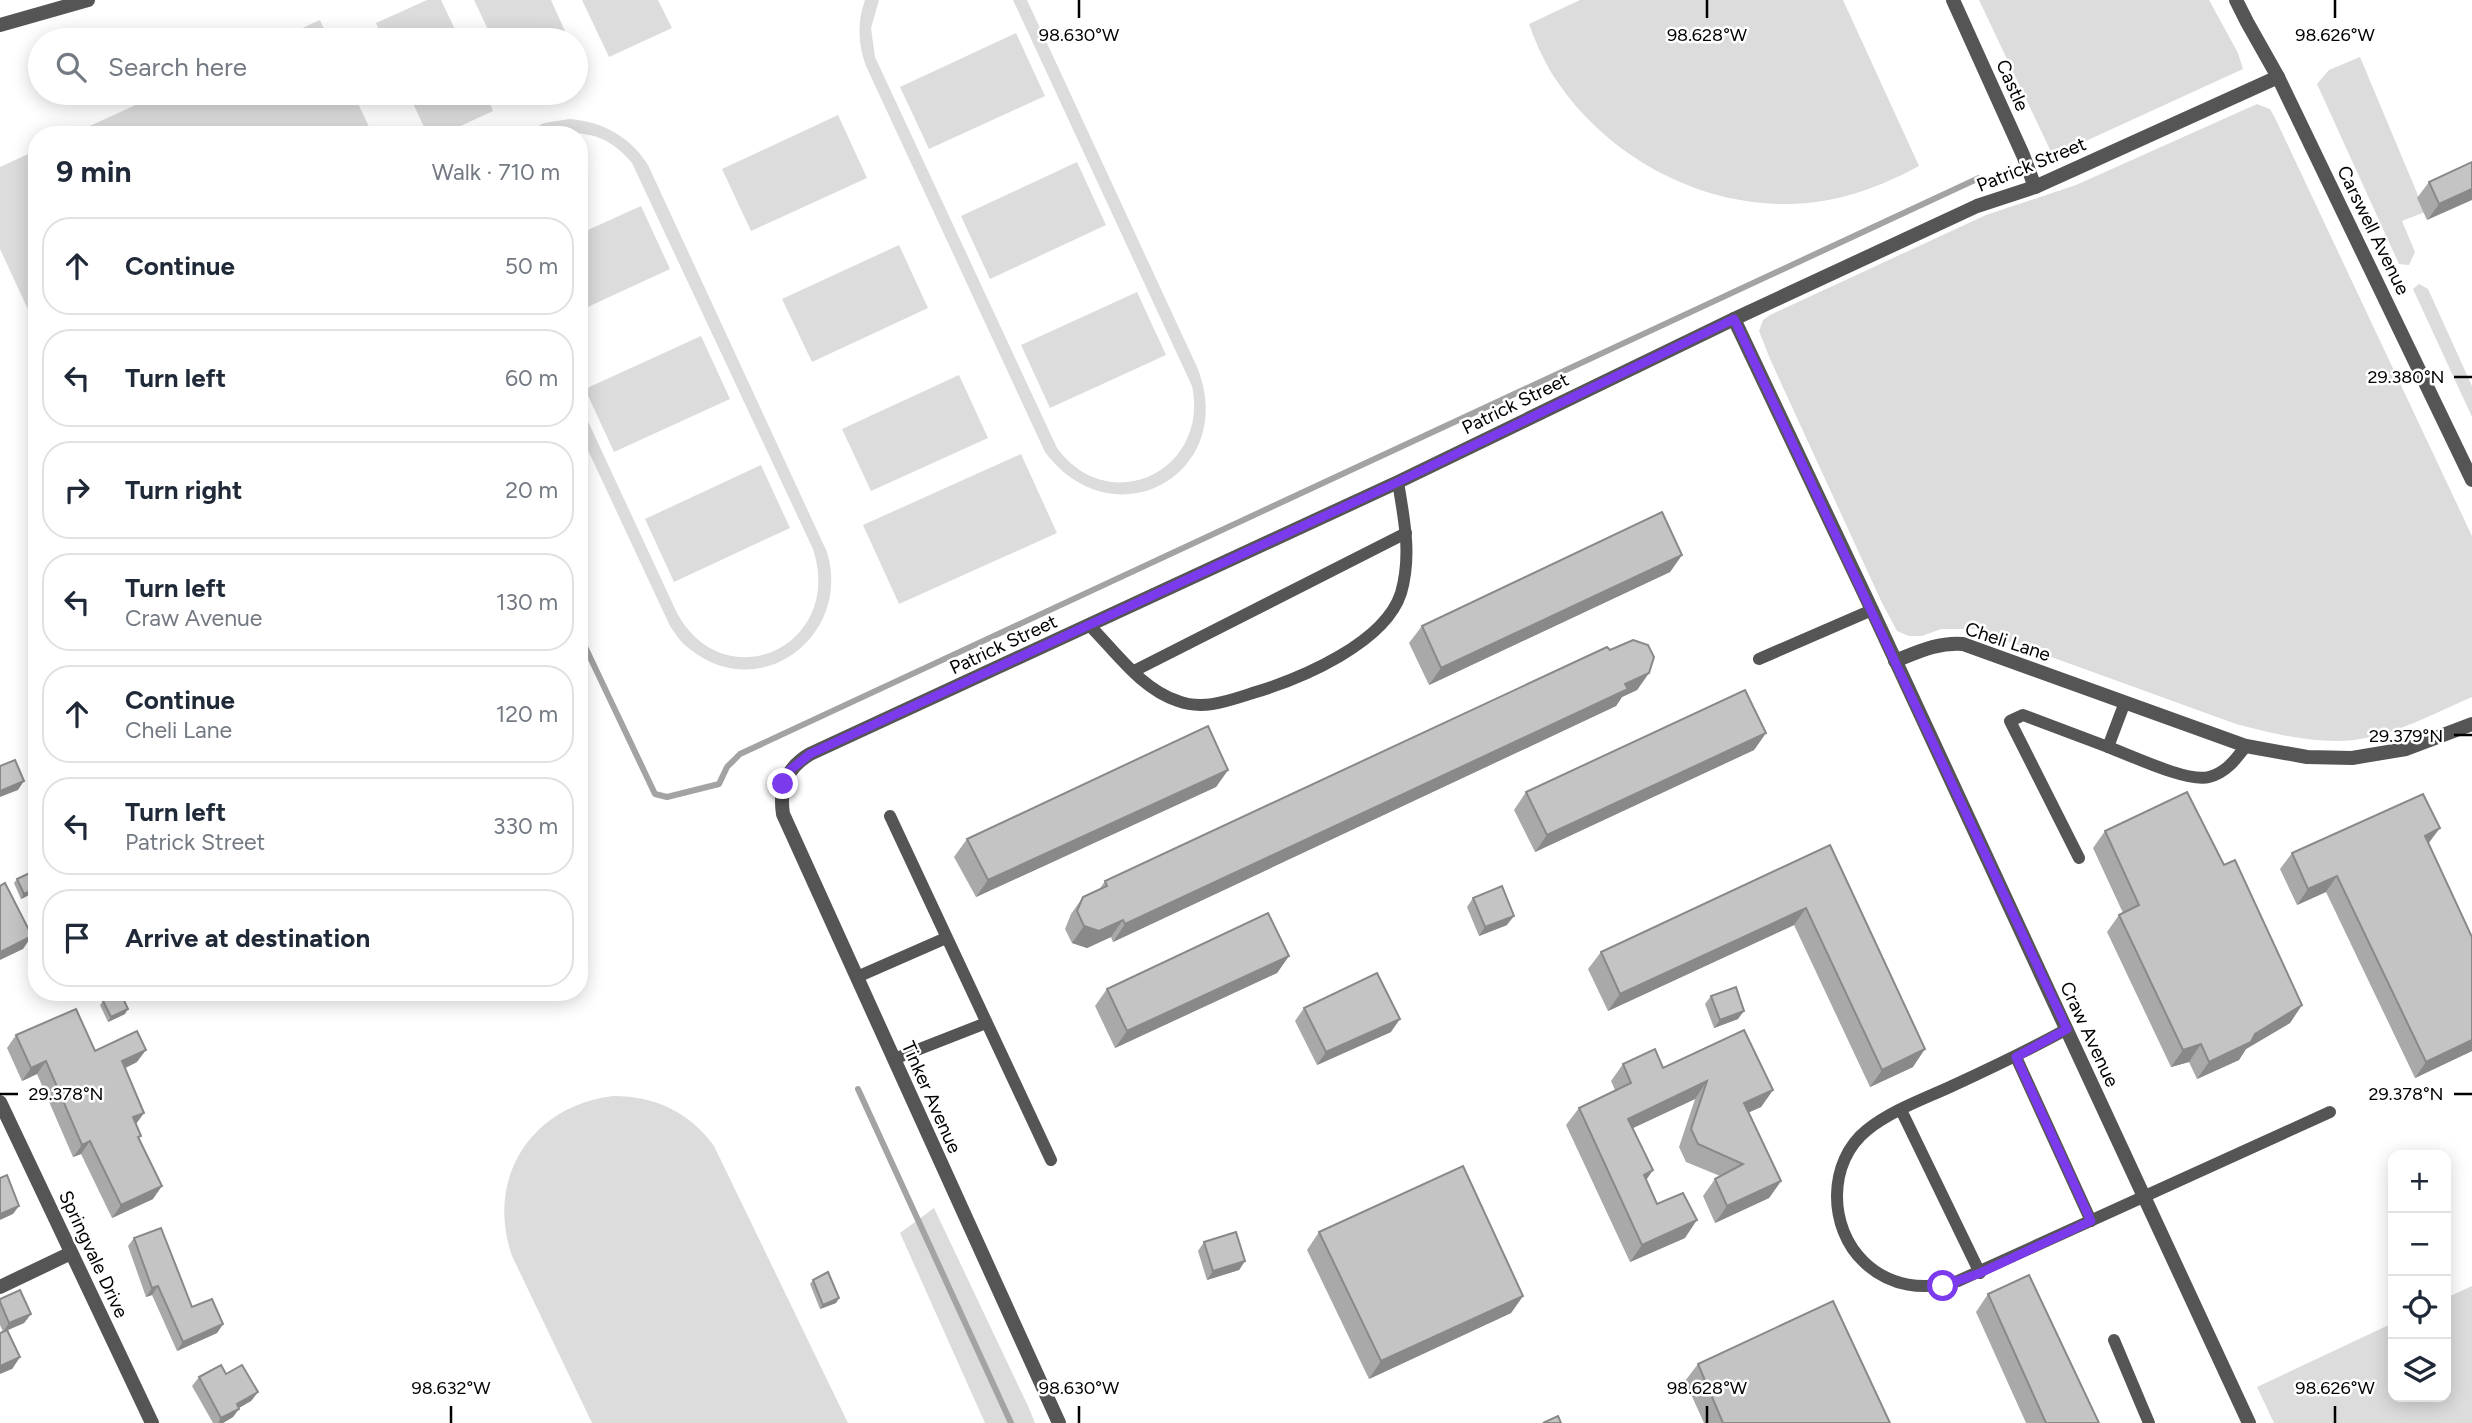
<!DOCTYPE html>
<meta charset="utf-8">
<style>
:root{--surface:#fff;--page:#f6f6f7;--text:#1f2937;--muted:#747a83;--line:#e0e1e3}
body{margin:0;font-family:Figtree,sans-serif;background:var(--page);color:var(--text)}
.controls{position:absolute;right:21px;bottom:21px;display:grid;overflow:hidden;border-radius:14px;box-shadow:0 4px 18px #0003}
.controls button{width:63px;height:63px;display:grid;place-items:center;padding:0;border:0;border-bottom:2px solid var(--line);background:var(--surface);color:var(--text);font:35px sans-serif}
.stop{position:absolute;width:21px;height:21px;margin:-16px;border:5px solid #7c3aed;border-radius:50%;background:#fff}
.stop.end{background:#7c3aed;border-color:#fff;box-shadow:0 2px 7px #0008}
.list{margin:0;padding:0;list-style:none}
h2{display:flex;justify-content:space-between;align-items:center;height:91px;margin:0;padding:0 28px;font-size:30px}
h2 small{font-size:23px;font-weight:400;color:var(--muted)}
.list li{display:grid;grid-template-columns:46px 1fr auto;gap:21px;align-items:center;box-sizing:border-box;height:98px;margin:0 14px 14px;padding:0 14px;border:2px solid var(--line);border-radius:28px}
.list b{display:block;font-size:26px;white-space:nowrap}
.list p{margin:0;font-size:23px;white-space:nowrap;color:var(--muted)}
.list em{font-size:23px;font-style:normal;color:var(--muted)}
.icon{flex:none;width:38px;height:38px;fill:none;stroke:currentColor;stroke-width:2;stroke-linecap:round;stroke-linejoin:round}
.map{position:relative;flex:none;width:2472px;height:1423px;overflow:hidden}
.search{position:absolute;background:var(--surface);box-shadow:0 4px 18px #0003;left:28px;top:28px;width:560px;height:77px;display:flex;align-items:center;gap:18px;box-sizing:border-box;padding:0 24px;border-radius:38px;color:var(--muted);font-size:26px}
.panel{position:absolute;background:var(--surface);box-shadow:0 4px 18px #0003;left:28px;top:126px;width:560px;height:875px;border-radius:28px}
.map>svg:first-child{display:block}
.green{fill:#dcdcdc}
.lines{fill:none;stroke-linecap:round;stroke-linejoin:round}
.stream{stroke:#a3a3a3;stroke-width:6}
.service{stroke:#555;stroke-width:12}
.minor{stroke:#555;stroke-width:14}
.tertiary{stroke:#555;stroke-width:14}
.wall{fill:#a9a9a9}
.shaded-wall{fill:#898989}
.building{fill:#c4c4c4;stroke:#898989;stroke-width:2}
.route{stroke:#7c3aed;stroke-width:9}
.ticks{fill:none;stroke:#000;stroke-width:2.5}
.labels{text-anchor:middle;stroke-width:5;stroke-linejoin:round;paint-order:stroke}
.street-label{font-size:19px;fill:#000;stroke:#fff}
.ticks-label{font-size:18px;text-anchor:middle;fill:#000;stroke:#fff;stroke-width:5;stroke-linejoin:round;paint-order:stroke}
</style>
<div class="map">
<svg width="2472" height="1423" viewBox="0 0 2472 1423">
<rect width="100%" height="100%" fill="#fff"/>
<g class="green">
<polygon points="427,0 441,0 460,40 384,40 376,23"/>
<polygon points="474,0 551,0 569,40 493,40"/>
<polygon points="582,0 658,0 672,28 609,57"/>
<path d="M 865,0 L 879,0 L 871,28 L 875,57 L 1057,448 C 1109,519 1210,471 1192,386 L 1013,0 L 1027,0 L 1197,367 C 1240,473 1114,544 1045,452 L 866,66 C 858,45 857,22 865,0 Z"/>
<path d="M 1580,0 L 1843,0 L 1919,166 C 1895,179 1872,189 1846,196 C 1734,226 1611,169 1551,72 C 1542,57 1535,41 1529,24 Z"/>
<polygon points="1979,0 2209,0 2238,53 2243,69 2053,156"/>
<polygon points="320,20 329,40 276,40"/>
<polygon points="1016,33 1045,96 929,149 900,87"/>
<polygon points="2360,57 2425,212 2402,221 2415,252 2409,265 2399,264 2317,84 2329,70"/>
<polygon points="162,93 353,93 373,135 70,135"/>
<polygon points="408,93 485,93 493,111 441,135 428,135"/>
<path d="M 2257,104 L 2270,109 L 2275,118 L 2472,536 L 2472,697 C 2435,713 2395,735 2354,740 C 2314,744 2274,734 2236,724 L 1974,629 L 1941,629 L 1922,636 L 1909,636 L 1897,631 L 1882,603 L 1770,359 L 1759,331 L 1763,320 L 1770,315 L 1986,215 L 2076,185 Z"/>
<polygon points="838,115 867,178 751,231 722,169"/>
<path d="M 570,119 C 604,122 630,137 648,165 L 827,552 C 852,635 762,705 691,650 C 682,644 676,635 670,626 L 579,431 L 579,402 L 677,613 C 725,701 845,646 813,549 L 632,163 C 598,122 567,135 521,135 L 544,123 Z"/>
<polygon points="37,150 37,329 0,249 0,167"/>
<polygon points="1077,162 1106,225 990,279 961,216"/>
<polygon points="641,206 670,269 579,311 579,234"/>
<polygon points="899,245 928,308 812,362 782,299"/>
<polygon points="2419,284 2428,289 2472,386 2472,417 2413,289"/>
<polygon points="1137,292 1166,355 1050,408 1021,345"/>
<polygon points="701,336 730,399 614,452 585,389"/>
<polygon points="959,375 988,438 871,491 842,429"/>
<polygon points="1021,454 1057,533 899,604 863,525"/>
<polygon points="761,465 790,528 674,582 645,519"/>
<path d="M 613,1096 C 655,1096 689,1112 714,1146 L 848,1423 L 592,1423 L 512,1256 C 485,1178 531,1106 613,1096 Z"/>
<polygon points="934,1208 1028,1406 1035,1423 985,1423 900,1233"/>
<polygon points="2472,1286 2472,1423 2274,1423 2257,1387 2393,1323 2393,1397 2446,1397 2446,1298"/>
</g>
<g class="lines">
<g class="stream">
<polyline points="579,634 655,794 667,797 719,784 727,767 740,754 1979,178"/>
<polyline points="858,1089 1011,1423"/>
</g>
<g class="service">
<path d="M 1089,625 C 1116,652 1141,689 1178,701 C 1204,711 1230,700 1256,692 C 1302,678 1385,643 1401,593 C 1412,555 1404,519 1398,482"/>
<polyline points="1759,659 1872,610"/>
<polyline points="1134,671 1406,533"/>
<path d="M 2108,747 C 2130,755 2188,783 2209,777 C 2226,773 2236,759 2246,746"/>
<polyline points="890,816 1051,1160"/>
<polyline points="2079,858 2010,721 2023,715 2108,747 2125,702"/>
<polyline points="857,977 946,938"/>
<path d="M 2067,1029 C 2029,1050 1991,1068 1952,1086 C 1924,1099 1892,1110 1867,1130 C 1827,1162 1828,1228 1864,1262 C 1890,1287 1924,1291 1958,1281 L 2330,1112"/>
<polyline points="2016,1057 2091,1221"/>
<polyline points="894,1059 986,1023"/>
<polyline points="1901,1110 1980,1273"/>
<polyline points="2114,1340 2149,1423"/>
</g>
<g class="minor">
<polyline points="1953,0 2023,155 2035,187"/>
<polyline points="0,25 88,0"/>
<polyline points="1734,319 1872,610 2249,1423"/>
<path d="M 1895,661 C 1918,652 1938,642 1963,644 L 2246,746 L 2307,757 L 2352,758 L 2406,749 L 2472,724"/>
<polyline points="0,1102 152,1423"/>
<polyline points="0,1287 71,1253"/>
<path d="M 1059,1423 L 783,814 C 779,788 786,768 810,754 L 1398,482 L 1734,319 L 1977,206 L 2035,187 L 2278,77"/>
</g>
<polyline class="tertiary" points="2236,0 2247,22 2278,77 2472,480"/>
</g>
<g class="wall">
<polygon points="2472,162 2427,220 2417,198 2429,182"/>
<polygon points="1682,555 1670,572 1429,685 1409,643 1422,626"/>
<polygon points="1610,650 1649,673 1637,690 1622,697 1616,706 1113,942 1111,937 1087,948 1072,943 1065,929 1071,914 1083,897 1099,890 1105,881"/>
<polygon points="1766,733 1754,750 1535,852 1514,810 1526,792"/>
<polygon points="1228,770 1216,787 976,897 954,857 967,839"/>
<polygon points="2105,831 2224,865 2302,1005 2290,1023 2246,1049 2239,1060 2197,1079 2189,1062 2171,1067 2107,932 2119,915 2123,913 2093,848"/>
<polygon points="2429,844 2472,1051 2415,1078 2326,892 2297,905 2280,869 2292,853"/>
<polygon points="1830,845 1913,1067 1870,1087 1794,925 1608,1011 1588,969 1601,952"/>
<polygon points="17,879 37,891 21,899 14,883"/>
<polygon points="1473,898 1507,925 1479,936 1467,907"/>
<polygon points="1289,956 1277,973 1115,1048 1095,1006 1107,989"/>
<polygon points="1711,996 1738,1019 1714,1028 1705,1004"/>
<polygon points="103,1001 125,1014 108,1022 100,1005"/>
<polygon points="1304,1008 1391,1032 1317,1065 1295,1021"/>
<polygon points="16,1035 95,1051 137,1062 125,1068 144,1113 136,1124 153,1199 112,1218 81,1154 73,1157 37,1074 22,1081 7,1048"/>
<polygon points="1623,1064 1663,1068 1773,1090 1761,1107 1749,1112 1781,1181 1769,1198 1715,1223 1703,1196 1715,1179 1720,1176 1686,1162 1679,1147 1695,1099 1633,1128 1653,1170 1646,1180 1657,1204 1685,1238 1630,1262 1566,1125 1579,1108 1615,1090 1611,1081"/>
<polygon points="1319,1232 1523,1296 1511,1313 1369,1379 1307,1250"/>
<polygon points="134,1238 192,1307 223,1324 217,1333 177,1351 152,1295 146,1297 128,1246"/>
<polygon points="1204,1242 1245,1261 1239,1270 1207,1280 1198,1251"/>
<polygon points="813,1280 839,1298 836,1303 820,1309 810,1284"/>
<polygon points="1988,1294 2099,1423 2026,1423 1976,1312"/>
<polygon points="0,1299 31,1314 24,1323 8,1330 20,1357 12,1369 3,1332 0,1325"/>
<polygon points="1698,1364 1890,1423 1704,1423 1685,1381"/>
<polygon points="226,1374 258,1392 251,1401 239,1408 233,1417 223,1423 213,1423 192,1386 199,1377"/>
</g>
<g class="shaded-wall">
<polygon points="2472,189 2472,200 2427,220 2439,204"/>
<polygon points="1682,555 1670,572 1429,685 1441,668"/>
<polygon points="1649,673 1637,690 1622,697 1616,706 1113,942 1125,924"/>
<polygon points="1766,733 1754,750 1535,852 1547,835"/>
<polygon points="1228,770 1216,787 976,897 988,880"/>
<polygon points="24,781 18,790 0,797 0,791"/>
<polygon points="2440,828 2428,844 2425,836"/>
<polygon points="2337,876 2326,892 2297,905 2308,889"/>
<polygon points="37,888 37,891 21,899 24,894"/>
<polygon points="1806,908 1794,925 1608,1011 1620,994"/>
<polygon points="1514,916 1507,925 1479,936 1485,927"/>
<polygon points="1123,920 1111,937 1087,948 1072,943 1084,926"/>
<polygon points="32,936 23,949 0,960 0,952"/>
<polygon points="1289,956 1277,973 1115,1048 1127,1031"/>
<polygon points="2302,1005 2290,1023 2246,1049 2239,1060 2197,1079 2209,1062"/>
<polygon points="128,1009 125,1014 108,1022 111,1017"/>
<polygon points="1744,1011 1738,1019 1714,1028 1720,1020"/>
<polygon points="1400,1019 1391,1032 1317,1065 1326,1052"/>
<polygon points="2472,1040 2472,1051 2415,1078 2426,1062"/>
<polygon points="2201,1044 2189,1062 2171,1067 2183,1050"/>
<polygon points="1925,1049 1913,1067 1870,1087 1882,1070"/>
<polygon points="146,1050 137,1062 113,1074 122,1061"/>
<polygon points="46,1061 37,1074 22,1081 31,1068"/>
<polygon points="1707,1081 1695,1099 1616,1136 1628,1119"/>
<polygon points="1773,1090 1761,1107 1732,1120 1744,1103"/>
<polygon points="144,1113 135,1125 133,1117"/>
<polygon points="90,1141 81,1154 73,1157 82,1145"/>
<polygon points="1653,1170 1641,1187 1644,1175"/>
<polygon points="1781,1181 1769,1198 1715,1223 1727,1206"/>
<polygon points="162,1186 153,1199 112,1218 121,1205"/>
<polygon points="19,1206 13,1214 0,1220 0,1214"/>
<polygon points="1697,1220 1685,1238 1630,1262 1642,1245"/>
<polygon points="1245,1261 1239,1270 1207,1280 1213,1271"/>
<polygon points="158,1286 152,1295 146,1297 152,1288"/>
<polygon points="1523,1296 1511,1313 1369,1379 1381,1361"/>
<polygon points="839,1298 836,1303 820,1309 823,1305"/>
<polygon points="31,1314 24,1323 3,1332 9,1323"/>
<polygon points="223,1324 217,1333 177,1351 183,1342"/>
<polygon points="20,1357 12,1369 0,1374 0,1366"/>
<polygon points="258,1392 251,1401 230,1413 237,1404"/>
<polygon points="239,1409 233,1417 223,1423 218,1423 221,1418"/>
</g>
<g class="building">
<polygon points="2472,162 2472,189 2439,204 2429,182"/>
<polygon points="1662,512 1682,555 1441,668 1422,626"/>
<polygon points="1633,640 1648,645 1654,657 1649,673 1625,684 1628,689 1125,924 1123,920 1099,931 1084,926 1077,911 1083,897 1107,886 1105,881 1607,647 1610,650"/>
<polygon points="1745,690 1766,733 1547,835 1526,792"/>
<polygon points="1208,726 1228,770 988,880 967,839"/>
<polygon points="15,760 24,781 0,791 0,766"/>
<polygon points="2187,792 2224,865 2235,860 2302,1005 2255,1034 2251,1042 2209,1062 2201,1044 2183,1050 2119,915 2139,905 2105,831"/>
<polygon points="2423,794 2440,828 2425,836 2472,937 2472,1040 2426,1062 2337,876 2308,889 2292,853"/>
<polygon points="1830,845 1925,1049 1882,1070 1806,908 1620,994 1601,952"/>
<polygon points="36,870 37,888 24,894 17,879"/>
<polygon points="5,883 32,936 0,952 0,886"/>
<polygon points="1502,886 1514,916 1485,927 1473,898"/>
<polygon points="1268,913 1289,956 1127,1031 1107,989"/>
<polygon points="1377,973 1400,1019 1326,1052 1304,1008"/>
<polygon points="1736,987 1744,1011 1720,1020 1711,996"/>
<polygon points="120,992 128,1009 111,1017 103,1001"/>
<polygon points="76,1009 95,1051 137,1031 146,1050 122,1061 144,1113 133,1117 141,1136 138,1137 162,1186 121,1205 90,1141 82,1145 46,1061 31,1068 16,1035"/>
<polygon points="1744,1030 1773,1090 1744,1103 1781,1181 1727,1206 1715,1179 1743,1164 1698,1144 1691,1129 1707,1081 1628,1119 1653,1170 1644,1175 1657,1204 1683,1193 1697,1220 1642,1245 1579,1108 1631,1083 1623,1064 1655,1049 1663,1068"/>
<polygon points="1463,1166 1523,1296 1381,1361 1319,1232"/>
<polygon points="7,1175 19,1206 0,1214 0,1178"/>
<polygon points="161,1228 192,1307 212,1299 223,1324 183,1342 158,1286 152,1288 134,1238"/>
<polygon points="1236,1232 1245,1261 1213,1271 1204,1242"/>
<polygon points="828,1272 839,1298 823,1305 813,1280"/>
<polygon points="2029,1275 2099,1423 2046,1423 1988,1294"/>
<polygon points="20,1290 31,1314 9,1323 0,1302 0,1299"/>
<polygon points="1833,1301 1890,1423 1723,1423 1698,1364"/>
<polygon points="7,1330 20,1357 0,1366 0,1333"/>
<polygon points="221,1365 226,1374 242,1365 258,1392 237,1404 239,1409 221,1418 199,1377"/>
<polygon points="1558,1416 1561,1423 1543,1423"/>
</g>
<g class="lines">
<path class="route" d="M 783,784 L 790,770 L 810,754 L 1398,482 L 1734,319 C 1846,555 1955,792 2067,1029 L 2016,1057 L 2091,1221 L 1980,1273 L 1943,1286"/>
</g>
<path class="ticks" d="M 1079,0 L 1079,18M 1707,0 L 1707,18M 2335,0 L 2335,18M 2454,377 L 2472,377M 2454,735 L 2472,735M 0,1094 L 18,1094M 2454,1094 L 2472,1094M 451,1406 L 451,1423M 1079,1406 L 1079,1423M 1707,1406 L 1707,1423M 2335,1406 L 2335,1423"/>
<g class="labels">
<g class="street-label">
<text transform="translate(2013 85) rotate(66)" y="7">Castle</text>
<text transform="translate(2031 164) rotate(-22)" y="7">Patrick Street</text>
<text transform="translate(2374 230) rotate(64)" y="7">Carswell Avenue</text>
<text transform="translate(1515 403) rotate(-26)" y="7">Patrick Street</text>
<text transform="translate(2008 641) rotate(18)" y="7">Cheli Lane</text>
<text transform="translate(1003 644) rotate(-25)" y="7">Patrick Street</text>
<text transform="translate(2090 1034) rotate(65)" y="7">Craw Avenue</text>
<text transform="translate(932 1097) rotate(66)" y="7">Tinker Avenue</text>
<text transform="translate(94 1254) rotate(65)" y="7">Springvale Drive</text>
</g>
</g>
<g class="ticks-label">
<text x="1079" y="41">98.630°W</text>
<text x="1707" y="41">98.628°W</text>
<text x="2335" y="41">98.626°W</text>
<text x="2406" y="383">29.380°N</text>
<text x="2406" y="742">29.379°N</text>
<text x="66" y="1100">29.378°N</text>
<text x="2406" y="1100">29.378°N</text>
<text x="451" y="1394">98.632°W</text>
<text x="1079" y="1394">98.630°W</text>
<text x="1707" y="1394">98.628°W</text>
<text x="2335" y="1394">98.626°W</text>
</g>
</svg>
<div class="controls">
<button>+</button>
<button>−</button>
<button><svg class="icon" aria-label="locate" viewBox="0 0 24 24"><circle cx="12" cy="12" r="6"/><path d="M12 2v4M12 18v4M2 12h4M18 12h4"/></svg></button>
<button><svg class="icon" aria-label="layers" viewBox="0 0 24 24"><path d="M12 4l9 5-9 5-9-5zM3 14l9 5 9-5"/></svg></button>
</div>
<div class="stop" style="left:1943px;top:1286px"></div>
<div class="stop end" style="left:783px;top:784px"></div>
<div class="search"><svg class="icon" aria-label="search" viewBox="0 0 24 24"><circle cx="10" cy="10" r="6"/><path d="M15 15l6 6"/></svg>Search here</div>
<section class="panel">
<h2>9 min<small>Walk · 710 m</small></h2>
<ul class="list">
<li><svg class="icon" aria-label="ahead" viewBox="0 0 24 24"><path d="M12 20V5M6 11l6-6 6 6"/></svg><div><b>Continue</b></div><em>50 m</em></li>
<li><svg class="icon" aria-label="left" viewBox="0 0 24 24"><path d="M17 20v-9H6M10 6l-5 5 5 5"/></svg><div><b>Turn left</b></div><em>60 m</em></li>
<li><svg class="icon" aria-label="right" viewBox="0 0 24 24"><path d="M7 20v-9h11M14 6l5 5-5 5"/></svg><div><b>Turn right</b></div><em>20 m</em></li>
<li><svg class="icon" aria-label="left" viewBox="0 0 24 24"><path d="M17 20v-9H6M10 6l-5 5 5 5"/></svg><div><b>Turn left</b><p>Craw Avenue</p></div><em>130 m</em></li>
<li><svg class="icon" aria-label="ahead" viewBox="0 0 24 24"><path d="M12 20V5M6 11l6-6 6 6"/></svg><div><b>Continue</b><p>Cheli Lane</p></div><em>120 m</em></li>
<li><svg class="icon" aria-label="left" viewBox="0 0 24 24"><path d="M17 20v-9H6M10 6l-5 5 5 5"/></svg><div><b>Turn left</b><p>Patrick Street</p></div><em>330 m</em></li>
<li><svg class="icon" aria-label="arrive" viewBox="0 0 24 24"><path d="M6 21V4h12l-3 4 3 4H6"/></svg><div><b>Arrive at destination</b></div></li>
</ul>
</section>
</div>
